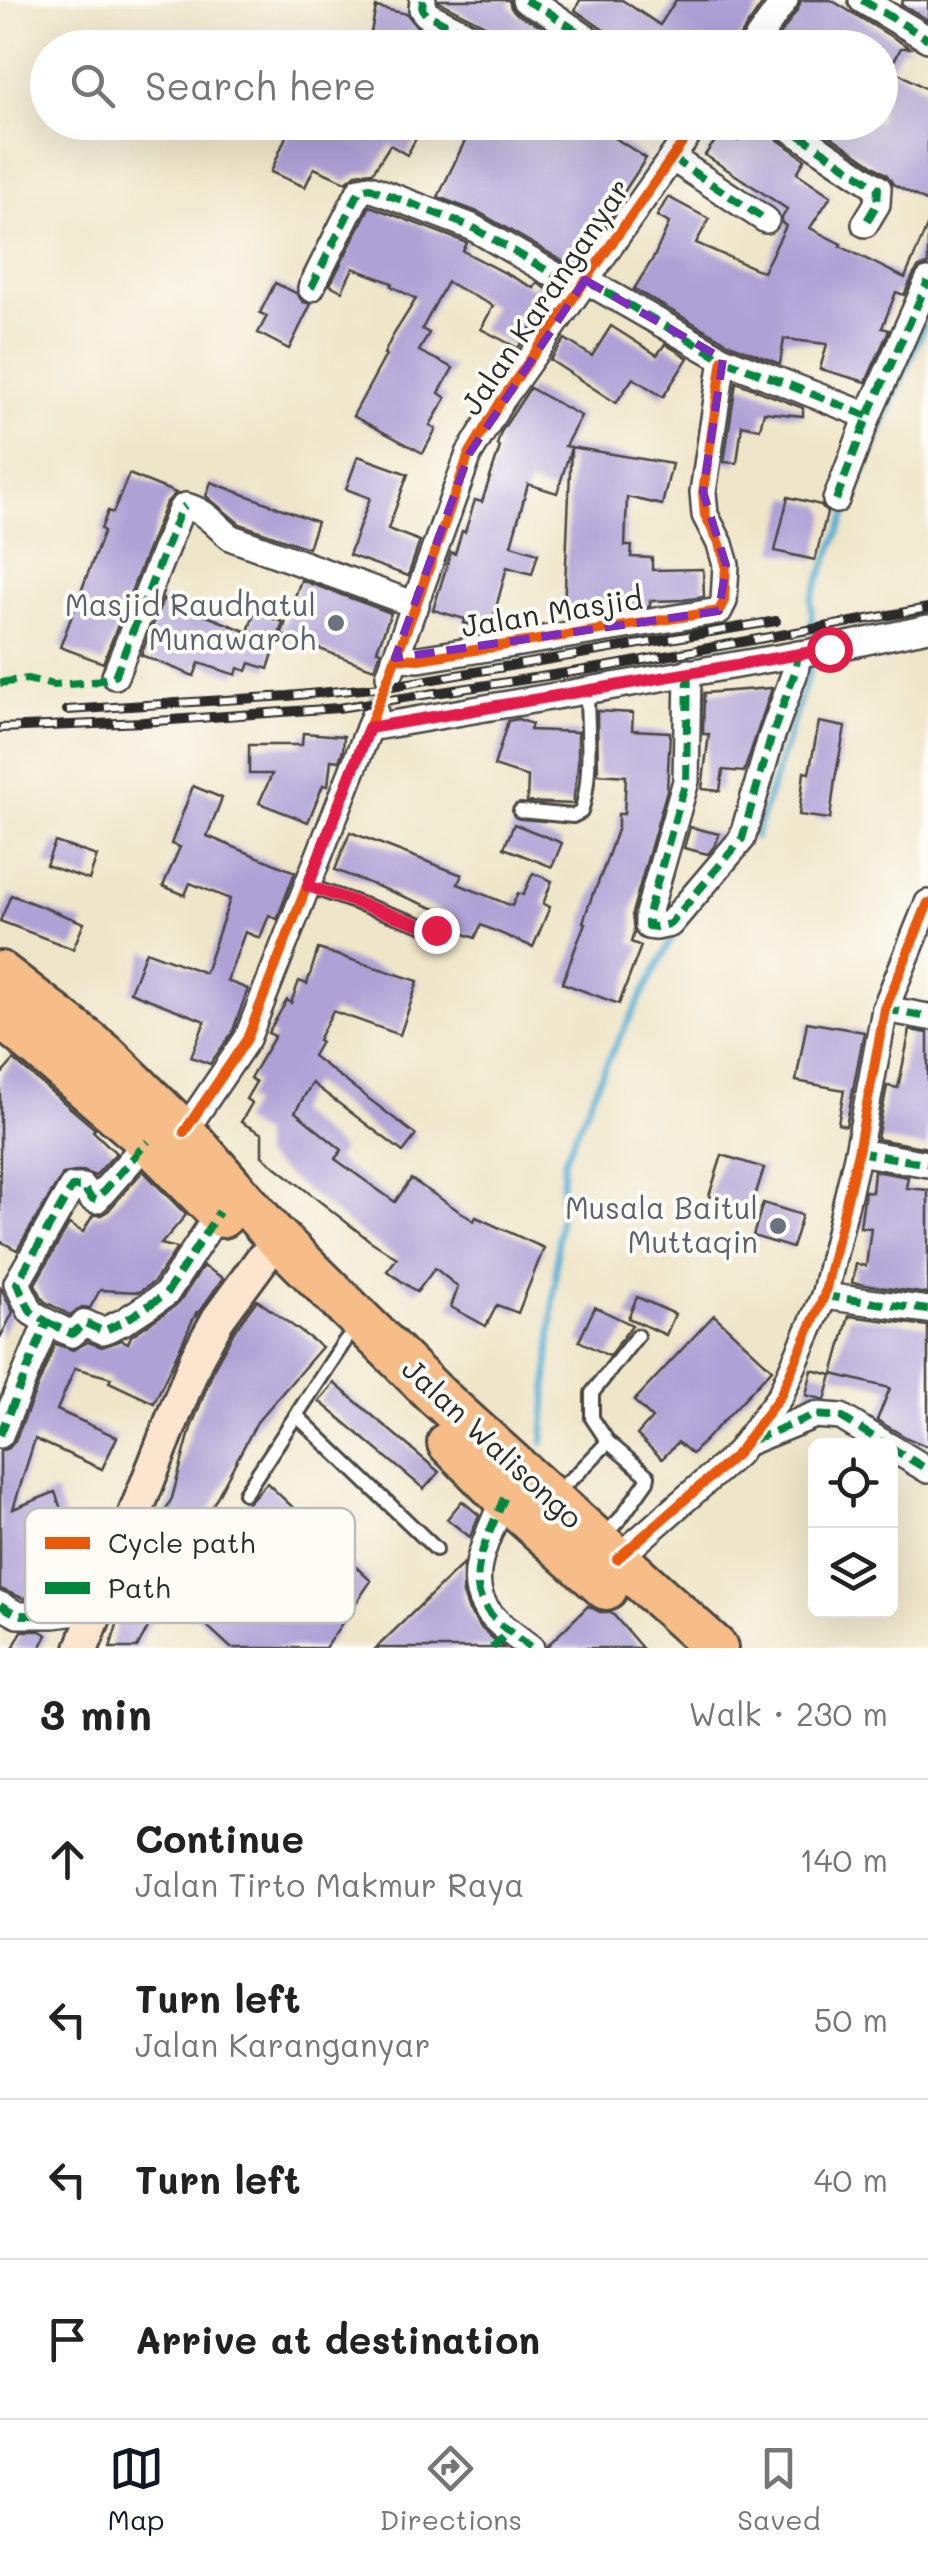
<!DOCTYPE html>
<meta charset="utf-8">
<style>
:root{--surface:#fff;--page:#f2f2f2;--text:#222;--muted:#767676;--line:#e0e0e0;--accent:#111827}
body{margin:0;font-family:Mali,sans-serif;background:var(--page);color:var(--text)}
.controls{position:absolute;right:30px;bottom:30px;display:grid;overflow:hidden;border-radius:15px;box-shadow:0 10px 40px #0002}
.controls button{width:90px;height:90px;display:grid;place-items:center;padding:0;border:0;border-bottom:2px solid var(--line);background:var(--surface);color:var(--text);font:50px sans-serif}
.stop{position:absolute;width:30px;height:30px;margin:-22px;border:8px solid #e11d48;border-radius:50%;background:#fff}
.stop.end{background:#e11d48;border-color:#fff;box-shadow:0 2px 10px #0008}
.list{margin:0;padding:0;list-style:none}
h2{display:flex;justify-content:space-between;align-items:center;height:130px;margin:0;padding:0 40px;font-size:42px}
h2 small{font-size:32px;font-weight:400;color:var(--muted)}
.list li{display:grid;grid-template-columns:65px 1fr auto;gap:30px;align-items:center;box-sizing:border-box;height:160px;padding:0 40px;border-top:2px solid var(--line)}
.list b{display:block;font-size:38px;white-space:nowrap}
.list p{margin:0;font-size:32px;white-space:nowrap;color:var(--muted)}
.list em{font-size:32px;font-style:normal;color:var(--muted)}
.icon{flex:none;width:55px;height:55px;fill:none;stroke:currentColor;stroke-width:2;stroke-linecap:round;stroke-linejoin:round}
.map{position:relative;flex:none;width:928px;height:1648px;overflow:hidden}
.search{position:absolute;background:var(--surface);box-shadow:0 10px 40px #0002;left:30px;right:30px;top:30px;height:110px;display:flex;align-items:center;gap:25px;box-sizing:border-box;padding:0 35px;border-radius:55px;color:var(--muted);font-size:38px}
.sheet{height:770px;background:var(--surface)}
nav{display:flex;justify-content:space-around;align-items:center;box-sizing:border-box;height:140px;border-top:2px solid var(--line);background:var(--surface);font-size:28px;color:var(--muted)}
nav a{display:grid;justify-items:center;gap:5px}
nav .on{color:var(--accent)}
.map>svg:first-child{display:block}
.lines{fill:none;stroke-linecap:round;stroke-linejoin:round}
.stream{stroke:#53aed1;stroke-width:6}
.building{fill:#aea1d6}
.street-tunnel{stroke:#c8c0a9;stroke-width:25;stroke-dasharray:25 12;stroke-linecap:butt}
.lane-casing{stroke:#484743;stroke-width:18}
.street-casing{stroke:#484743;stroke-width:30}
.secondary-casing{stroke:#484743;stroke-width:38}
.highway-casing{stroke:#484743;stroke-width:48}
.lane{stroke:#fff;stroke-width:12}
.street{stroke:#fff;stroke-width:25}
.secondary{stroke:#fce5cf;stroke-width:32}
.highway{stroke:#f7bd88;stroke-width:42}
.rail-casing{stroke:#2b2b2b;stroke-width:10}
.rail{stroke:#fdfcf7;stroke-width:6;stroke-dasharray:19;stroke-linecap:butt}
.quiet{stroke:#00873e;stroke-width:8;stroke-dasharray:15 8;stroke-linecap:butt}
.cycleway-casing{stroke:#fdfcf7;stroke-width:16}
.cycleway{stroke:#e8590c;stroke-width:10}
.route{stroke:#e11d48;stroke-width:12}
.marked{fill:none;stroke:#7b2cbf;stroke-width:8;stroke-dasharray:20 12;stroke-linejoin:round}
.worship-dot{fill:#6b7280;stroke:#fdfcf7;stroke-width:4}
.labels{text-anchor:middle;stroke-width:8;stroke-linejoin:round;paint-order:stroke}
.street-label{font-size:30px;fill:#2b2b2b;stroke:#fdfcf7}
.worship-label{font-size:30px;fill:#5b616d;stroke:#fdfcf7;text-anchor:end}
.key{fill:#fdfcf7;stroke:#bebdba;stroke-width:2.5}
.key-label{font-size:28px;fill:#2b2b2b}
</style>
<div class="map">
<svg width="928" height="1648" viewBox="0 0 928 1648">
<rect width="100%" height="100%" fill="#fdfcf7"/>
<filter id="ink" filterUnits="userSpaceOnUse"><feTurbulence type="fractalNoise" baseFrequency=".01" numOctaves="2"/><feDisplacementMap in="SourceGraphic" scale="20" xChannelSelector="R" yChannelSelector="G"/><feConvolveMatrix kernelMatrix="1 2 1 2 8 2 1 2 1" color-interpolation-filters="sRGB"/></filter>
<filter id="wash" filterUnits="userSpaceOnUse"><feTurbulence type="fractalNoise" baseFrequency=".0048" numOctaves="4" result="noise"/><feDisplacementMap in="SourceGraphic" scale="40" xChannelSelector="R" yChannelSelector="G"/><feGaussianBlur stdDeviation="2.25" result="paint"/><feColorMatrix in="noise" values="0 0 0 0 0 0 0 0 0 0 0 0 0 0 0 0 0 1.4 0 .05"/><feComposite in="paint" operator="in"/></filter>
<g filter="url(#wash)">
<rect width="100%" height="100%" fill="#efe5c8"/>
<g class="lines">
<g class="stream">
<polyline points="813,643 811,600 928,317"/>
<polyline points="755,838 813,661"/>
<polyline points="543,1443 564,1160 608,1060 676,931"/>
</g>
</g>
<g id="blocks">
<g class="building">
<polygon points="439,0 509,0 511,8 517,14 539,25 572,48 510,48 508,40 501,33 439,2"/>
<polygon points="580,0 622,0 660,25 676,0 765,0 738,39 735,48 617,48 611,35 575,10"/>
<polygon points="801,0 831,0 910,48 901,48 890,68 928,90 928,202 893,184 887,175 810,122 880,122 880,48 771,48 798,9"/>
<polygon points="903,0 928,0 928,20 901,4"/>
<polygon points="376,7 407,14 418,28 457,48 368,48"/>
<polygon points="292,122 425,122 407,155 390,145 373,172 356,174 346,182 314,168 305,187 271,172"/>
<polygon points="474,122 620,122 612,136 646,158 615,206 617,208 575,268 480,213 438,197"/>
<polygon points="751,122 764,122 771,135 805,159 797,173 831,196 810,228 841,244 840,246 905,278 928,224 928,265 919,267 914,274 904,295 896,292 882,328 889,330 866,382 820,369 827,344 784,339 780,364 730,344 634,289 654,257 669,223 657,216 668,197 709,219 696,243 763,272 786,226 782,223 782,218 787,209 705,155 723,130 738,141"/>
<polygon points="370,206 465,242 467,243 463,251 534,288 537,283 555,294 518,348 481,329 493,306 447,282 422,329 429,333 419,351 453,368 439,393 446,398 430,425 436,429 423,453 353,416 386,355 384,354 392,337 416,299 391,286 392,283 353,268 342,291 330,285"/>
<polygon points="275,283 296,293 303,302 311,304 289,349 258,333 267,316 260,313"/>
<polygon points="611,326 657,355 665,344 688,358 663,397 633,378 616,403 550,360 565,339 592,356"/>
<polygon points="736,382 803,408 803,416 764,412 760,429 742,425 737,463 724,462"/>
<polygon points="530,388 581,416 565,446 672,464 662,505 627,497 625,546 632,546 631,557 652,558 652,570 703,569 704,597 683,600 650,601 650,606 616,611 564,609 571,448 557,493 528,484 511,545 538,553 532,574 507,567 490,630 464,623 465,619 433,610 451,552 455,554 462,531 465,532 475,500 482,502 500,447 497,445 501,432"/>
<polygon points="358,456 408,474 388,529 420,541 408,576 349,555 370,498 346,489"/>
<polygon points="129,474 176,493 166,503 103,663 60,647 104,531 101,529 108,511 113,513"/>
<polygon points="211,482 317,522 308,548 240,524 206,496"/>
<polygon points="788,497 821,505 827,513 815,560 775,551"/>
<polygon points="301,580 391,613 377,650 381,651 374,669 281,635"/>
<polygon points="163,599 248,632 254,613 283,622 268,669 250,663 247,671 238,668 236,675 199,663 194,676 141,655"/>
<polygon points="772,688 744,772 723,770 720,791 702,789 709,734 703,734 704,693"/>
<polygon points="597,711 633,713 632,730 670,732 667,790 632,913 634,933 631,942 641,946 619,1004 562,983 585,923 583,922 593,893 594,893 603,870 618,827 618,814 624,814 626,776 598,774"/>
<polygon points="518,719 532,724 530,730 578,732 578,766 573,804 527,802 528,777 494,766 508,721"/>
<polygon points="819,722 845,727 835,779 830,819 799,815 804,772 809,773"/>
<polygon points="303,733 344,736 343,750 339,761 331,760 328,786 323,785 308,822 259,803 272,774 249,774 249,745 302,745"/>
<polygon points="193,786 222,798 207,836 295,872 277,919 269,915 260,938 245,932 227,981 248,989 232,1033 210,1064 191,1057 205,1021 130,992 146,951 205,973 230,899 190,883 185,895 163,886 180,847 171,844"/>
<polygon points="514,824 562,843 552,867 504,848"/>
<polygon points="690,827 719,834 716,844 708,854 684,848"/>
<polygon points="350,832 462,875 458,884 512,906 518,893 523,895 533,873 552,881 543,904 550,907 533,947 481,925 475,938 445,927 449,914 335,870"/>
<polygon points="55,842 97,856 89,880 46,865"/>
<polygon points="11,895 84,923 73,949 0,921"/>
<polygon points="318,949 418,981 400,1035 333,1011 318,1040 321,1042 313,1056 416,1135 403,1152 312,1083 295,1112 342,1150 335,1159 395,1202 411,1179 474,1221 476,1217 544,1248 518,1313 497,1305 486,1326 451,1307 458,1287 435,1268 417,1292 387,1271 397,1258 369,1240 262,1156 262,1134 241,1122 252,1103 246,1099 256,1082 250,1078 275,1036 268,1033 287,1000 291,1003 299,981 307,984"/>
<polygon points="807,1022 864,1032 846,1126 838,1124 844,1090 796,1081"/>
<polygon points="910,1030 928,1033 928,1148 877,1139 887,1086 898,1088"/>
<polygon points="14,1060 95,1129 93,1131 116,1153 95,1176 83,1171 63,1174 17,1250 0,1241 0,1076"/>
<polygon points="722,1155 764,1168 751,1209 709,1196"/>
<polygon points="143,1171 186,1215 161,1244 177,1248 154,1282 139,1292 100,1290 90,1308 82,1307 70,1315 44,1301 35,1284 69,1224 83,1232 93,1215 101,1215 108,1211"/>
<polygon points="874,1171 908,1177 906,1188 928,1190 928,1294 852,1283 856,1264 866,1266 871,1228 860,1227 865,1191 872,1192"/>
<polygon points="763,1203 802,1215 792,1248 753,1236"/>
<polygon points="203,1266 223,1278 197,1315 197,1311 154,1403 109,1382 111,1378 75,1368 57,1410 117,1437 102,1469 35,1439 13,1509 55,1492 67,1526 64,1540 93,1552 77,1588 42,1573 25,1599 0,1589 0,1451 9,1448 15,1441 55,1344 73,1350 88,1342 102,1347 122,1340 128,1343 131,1336 179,1303"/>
<polygon points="0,1286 13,1312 0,1338"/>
<polygon points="637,1297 675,1314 666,1335 628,1318"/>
<polygon points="257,1300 322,1347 257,1422 172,1582 267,1483 371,1581 325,1648 231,1648 168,1590 137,1648 110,1648 122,1608 120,1606 138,1562 172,1498 191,1428 215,1366 235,1330"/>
<polygon points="595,1307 632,1325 609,1356 579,1341"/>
<polygon points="714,1315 772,1369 692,1454 678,1442 662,1459 637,1435 652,1418 634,1401"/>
<polygon points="849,1316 928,1326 928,1447 907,1438 877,1420 890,1388 833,1374"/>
<polygon points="812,1370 832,1375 825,1400 806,1395"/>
<polygon points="334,1383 439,1472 424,1489 319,1401"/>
<polygon points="462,1501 479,1515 470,1537 447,1519"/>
<polygon points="463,1564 463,1594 469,1611 482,1629 504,1648 376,1648"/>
<polygon points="588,1606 600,1612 611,1612 642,1648 547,1648 547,1646"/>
<polygon points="22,1631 40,1631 47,1635 40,1648 13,1648"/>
</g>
</g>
</g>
<g filter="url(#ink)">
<use href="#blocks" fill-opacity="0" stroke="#484743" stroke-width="2.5"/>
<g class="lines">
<polyline class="street-tunnel" points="375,713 389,676"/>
<g class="lane-casing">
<g id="lane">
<path d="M 520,811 L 573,816 L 581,812 C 593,773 587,730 587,690"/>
<polyline points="308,886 436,930"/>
<polyline points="296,1415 436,1549"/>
<polyline points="608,1442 592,1418 592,1393 637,1336"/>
<polyline points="245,1493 345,1341"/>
<polyline points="552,1495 577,1474 608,1442 648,1476 647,1481 620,1519 603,1536"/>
</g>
</g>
<g class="street-casing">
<g id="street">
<polyline points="423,0 422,9 426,14 494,48"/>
<polyline points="525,0 547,11 601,48"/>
<polyline points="862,0 928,39"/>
<polyline points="751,48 785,0"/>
<polyline points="780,122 878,188 877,204 865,224"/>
<polyline points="672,158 766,220"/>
<polyline points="585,280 723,359 868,416"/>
<polyline points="311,288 360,190 370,188 472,227 579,289"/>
<polyline points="836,500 868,416 928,281"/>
<polyline points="395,658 419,659 719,611 724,601 726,565 720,544 705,515 703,492 723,359"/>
<polyline points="688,672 686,781 648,914 648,926 656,927 670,924 742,839 771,738 795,672 798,654"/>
<path d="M 115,676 L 181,509 L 185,506 C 205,510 216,526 232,538 L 416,605"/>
<polyline points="389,676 469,454 501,401 697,122"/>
<polyline points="369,728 829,649 928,628"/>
<polyline points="885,1009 928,1017"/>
<polyline points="184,1132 247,1039 375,713"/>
<polyline points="858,1152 928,1164"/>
<polyline points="824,1296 928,1310"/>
<polyline points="47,1322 72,1334 85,1323 103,1331 123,1322 166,1294 219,1212"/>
<polyline points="0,1435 47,1322 31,1312 17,1283 72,1187 83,1187 91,1198 96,1200 148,1141"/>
<polyline points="748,1442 815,1415 841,1417 888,1446"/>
<polyline points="890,1447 928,1470"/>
<path d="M 504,1498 C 492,1529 465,1573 484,1605 C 494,1623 515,1635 531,1648"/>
<polyline points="617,1559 737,1454 780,1396 824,1296 858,1152 885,1009 928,903"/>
<polyline points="0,1605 18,1615 54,1615 99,1609"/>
</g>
</g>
<g class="secondary-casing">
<polyline id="secondary" points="82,1648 197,1357 218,1319 262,1259"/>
</g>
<g class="highway-casing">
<g id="highway">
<polyline points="0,973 104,1054 184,1132 273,1234 436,1395 716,1648"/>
<polyline points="0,1015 148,1141 222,1216"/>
<polyline points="449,1443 504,1498 606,1588"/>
</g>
</g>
<use href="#lane" class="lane"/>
<use href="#street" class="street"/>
<use href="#secondary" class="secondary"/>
<use href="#highway" class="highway"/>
<g class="rail-casing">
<g id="rail">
<polyline points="67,710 288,696 392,686 776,621"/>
<polyline points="0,728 143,722 338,708 605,667 928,608"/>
</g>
</g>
<use href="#rail" class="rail"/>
<g class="quiet">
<polyline points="423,0 422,9 426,14 494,48"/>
<polyline points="525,0 547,11 601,48"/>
<polyline points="862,0 928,39"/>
<polyline points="780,122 878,188 877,204 865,224"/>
<polyline points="672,158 766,220"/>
<polyline points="585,280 723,359 868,416"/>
<polyline points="311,288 360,190 370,188 472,227 579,289"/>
<polyline points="836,500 868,416 928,281"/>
<polyline points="688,672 686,781 648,914 648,926 656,927 670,924 742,839 771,738 795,672 798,654"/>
<polyline points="0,683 27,679 54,685 93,682 115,676 181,509 185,506"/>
<polyline points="885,1009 928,1017"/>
<polyline points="858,1152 928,1164"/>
<polyline points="824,1296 928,1310"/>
<polyline points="47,1322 72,1334 85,1323 103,1331 123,1322 166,1294 219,1212"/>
<polyline points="0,1435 47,1322 31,1312 17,1283 72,1187 83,1187 91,1198 96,1200 148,1141"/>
<polyline points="753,1440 815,1415 841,1417 888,1446"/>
<polyline points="890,1447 928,1470"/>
<path d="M 504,1498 C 492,1529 465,1573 484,1605 C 494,1623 515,1635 531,1648"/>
<polyline points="0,1605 18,1615 54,1615 99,1609"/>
<polyline points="492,1648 509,1631"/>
</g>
<g class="cycleway-casing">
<g id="cycleway">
<polyline points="395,658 419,659 719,611 724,601 726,565 720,544 705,515 703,492 723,359"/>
<polyline points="184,1132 247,1039 370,725 416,605 469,454 501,401 697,122"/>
<polyline points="617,1559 737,1454 780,1396 824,1296 858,1152 885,1009 928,903"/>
</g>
</g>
<use href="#cycleway" class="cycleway"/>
</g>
</g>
<g class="lines" filter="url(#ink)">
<polyline class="route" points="436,930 308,886 369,728 829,649"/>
</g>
<path class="marked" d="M 585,280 L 723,359 L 703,492 L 726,565 L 719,611 L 395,658 L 469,454 Z"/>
<g class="worship-dot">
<circle cx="336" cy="623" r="10"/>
<circle cx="778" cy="1226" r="10"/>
</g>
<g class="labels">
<g class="street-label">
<text transform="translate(546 297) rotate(-56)" y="10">Jalan Karanganyar</text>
<text transform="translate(552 613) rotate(-9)" y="10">Jalan Masjid</text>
<text transform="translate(492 1444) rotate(43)" y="10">Jalan Walisongo</text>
</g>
<g class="worship-label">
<text x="316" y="616">Masjid Raudhatul<tspan x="316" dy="34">Munawaroh</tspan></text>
<text x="758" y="1219">Musala Baitul<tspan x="758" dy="34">Muttaqin</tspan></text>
</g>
</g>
<rect x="25" y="1508" width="330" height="115" rx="15" class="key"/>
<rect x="45" y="1537" width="45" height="12" fill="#e8590c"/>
<rect x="45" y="1582" width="45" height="12" fill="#00873e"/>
<g class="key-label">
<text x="108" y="1553">Cycle path</text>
<text x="108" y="1598">Path</text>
</g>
</svg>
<div class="controls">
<button><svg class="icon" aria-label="locate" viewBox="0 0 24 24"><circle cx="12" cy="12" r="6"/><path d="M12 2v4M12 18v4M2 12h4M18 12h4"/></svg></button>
<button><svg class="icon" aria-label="layers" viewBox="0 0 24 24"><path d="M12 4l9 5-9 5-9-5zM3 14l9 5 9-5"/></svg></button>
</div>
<div class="stop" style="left:829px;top:649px"></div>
<div class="stop end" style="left:436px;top:930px"></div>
<div class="search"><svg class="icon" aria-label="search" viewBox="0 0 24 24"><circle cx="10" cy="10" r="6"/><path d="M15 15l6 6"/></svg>Search here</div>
</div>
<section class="sheet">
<h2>3 min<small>Walk · 230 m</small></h2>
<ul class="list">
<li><svg class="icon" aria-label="ahead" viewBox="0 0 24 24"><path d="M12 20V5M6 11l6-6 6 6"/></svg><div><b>Continue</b><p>Jalan Tirto Makmur Raya</p></div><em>140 m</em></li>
<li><svg class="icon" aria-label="left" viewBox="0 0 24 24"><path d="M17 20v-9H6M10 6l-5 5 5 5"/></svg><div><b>Turn left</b><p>Jalan Karanganyar</p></div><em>50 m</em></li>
<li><svg class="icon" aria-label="left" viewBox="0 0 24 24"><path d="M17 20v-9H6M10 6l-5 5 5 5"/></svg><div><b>Turn left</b></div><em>40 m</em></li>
<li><svg class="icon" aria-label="arrive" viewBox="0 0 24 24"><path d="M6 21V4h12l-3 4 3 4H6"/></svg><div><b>Arrive at destination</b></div></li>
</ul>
</section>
<nav>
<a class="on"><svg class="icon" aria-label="map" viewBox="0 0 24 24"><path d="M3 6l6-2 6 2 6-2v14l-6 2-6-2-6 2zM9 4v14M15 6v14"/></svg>Map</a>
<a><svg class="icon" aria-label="directions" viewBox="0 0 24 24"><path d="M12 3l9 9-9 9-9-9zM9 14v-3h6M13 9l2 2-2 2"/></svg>Directions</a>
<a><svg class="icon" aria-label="saved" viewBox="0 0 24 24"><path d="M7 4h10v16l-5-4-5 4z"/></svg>Saved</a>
</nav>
